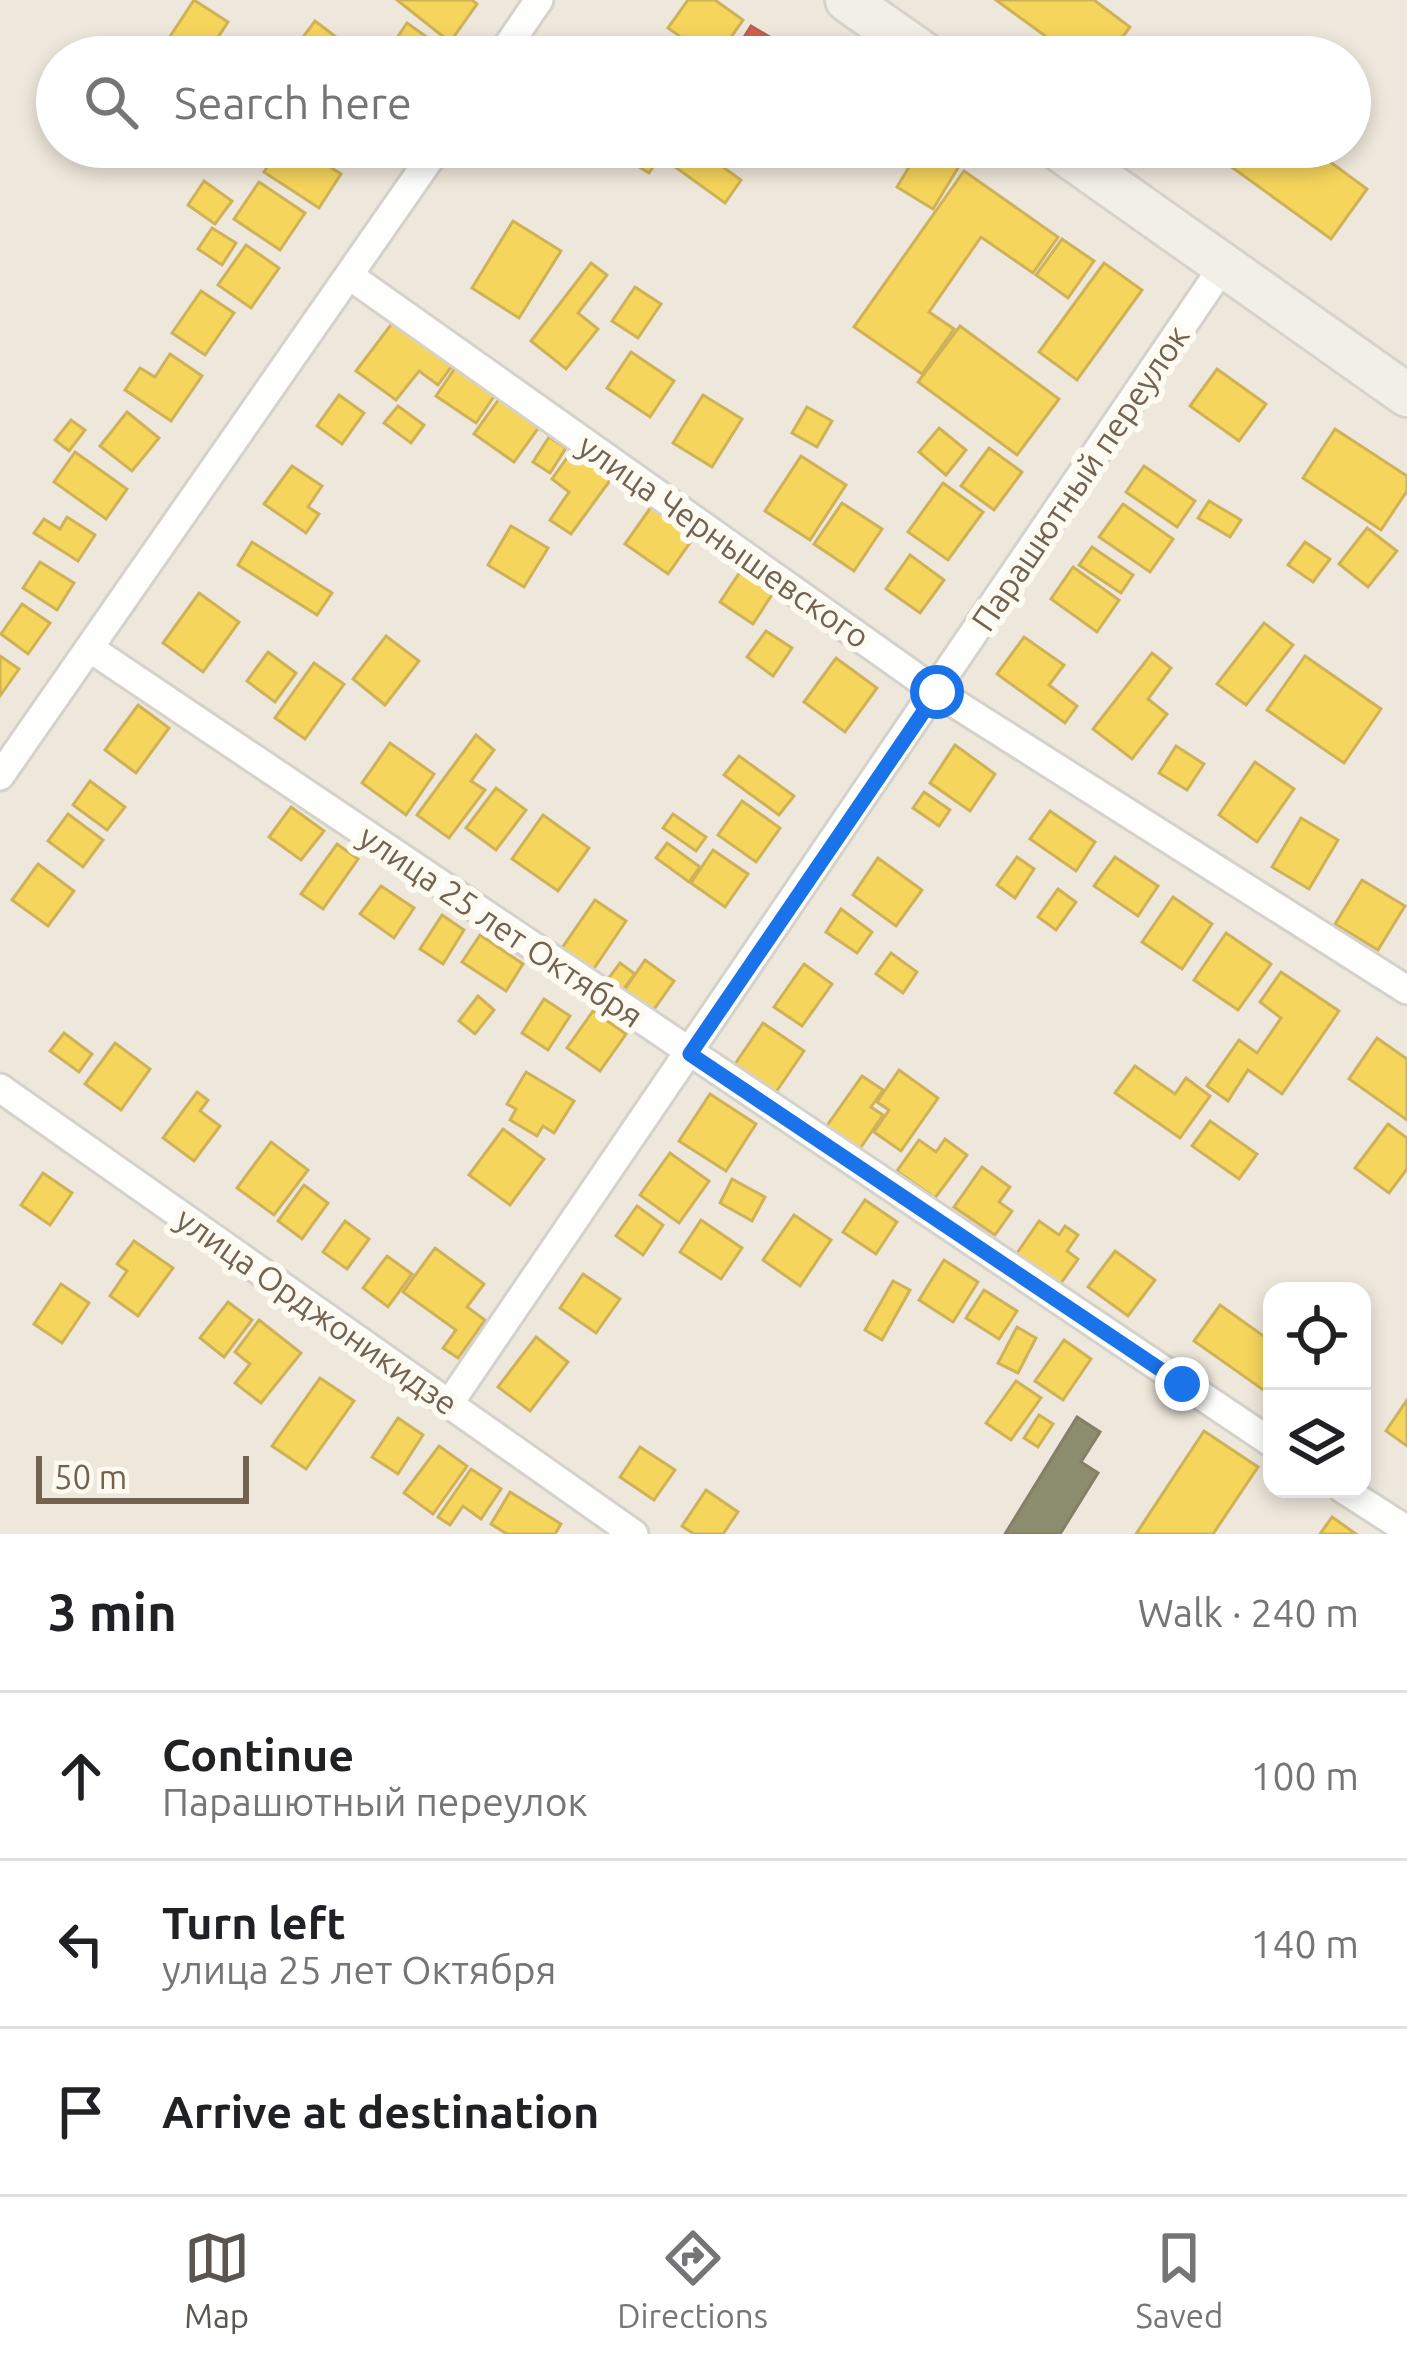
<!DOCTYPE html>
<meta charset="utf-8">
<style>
:root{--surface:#fff;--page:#f2f2f2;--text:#202124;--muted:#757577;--line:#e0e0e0;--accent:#5a5551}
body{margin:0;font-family:Ubuntu,sans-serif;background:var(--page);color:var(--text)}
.controls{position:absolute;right:36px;bottom:36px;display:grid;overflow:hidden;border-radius:24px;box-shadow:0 6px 18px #0003}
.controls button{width:108px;height:108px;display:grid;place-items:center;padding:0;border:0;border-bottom:3px solid var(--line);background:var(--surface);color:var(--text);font:60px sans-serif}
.scale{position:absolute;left:36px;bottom:30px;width:213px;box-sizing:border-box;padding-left:12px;border:6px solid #736250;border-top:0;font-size:33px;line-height:42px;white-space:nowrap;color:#736250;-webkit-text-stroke:9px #fdfaf1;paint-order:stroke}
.stop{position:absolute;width:36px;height:36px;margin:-27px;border:9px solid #1a73e8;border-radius:50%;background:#fff}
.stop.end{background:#1a73e8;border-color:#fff;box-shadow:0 3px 12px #0008}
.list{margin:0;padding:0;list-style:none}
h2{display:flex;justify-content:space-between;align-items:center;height:156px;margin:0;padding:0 48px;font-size:51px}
h2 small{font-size:39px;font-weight:400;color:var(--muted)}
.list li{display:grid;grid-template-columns:78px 1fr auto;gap:36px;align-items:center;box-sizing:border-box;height:168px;padding:0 48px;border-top:3px solid var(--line)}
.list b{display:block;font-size:45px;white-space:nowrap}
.list p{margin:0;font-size:39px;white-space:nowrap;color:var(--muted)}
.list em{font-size:39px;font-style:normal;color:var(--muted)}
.icon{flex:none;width:66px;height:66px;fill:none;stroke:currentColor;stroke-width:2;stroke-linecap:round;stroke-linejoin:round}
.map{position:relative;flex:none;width:1407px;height:1534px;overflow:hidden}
.search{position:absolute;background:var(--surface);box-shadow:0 6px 18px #0003;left:36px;right:36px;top:36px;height:132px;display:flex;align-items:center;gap:30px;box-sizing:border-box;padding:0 42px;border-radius:66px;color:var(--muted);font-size:45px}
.sheet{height:660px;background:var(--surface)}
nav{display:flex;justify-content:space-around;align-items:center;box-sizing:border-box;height:168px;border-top:3px solid var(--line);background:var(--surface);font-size:33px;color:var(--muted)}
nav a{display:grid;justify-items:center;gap:6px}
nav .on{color:var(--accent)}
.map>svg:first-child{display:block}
.residential{fill:#eee7db;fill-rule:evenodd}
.homes{fill:#f6d55c;stroke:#cfb258;stroke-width:3}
.shops{fill:#d6604d;stroke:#b8614e;stroke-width:3}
.industry{fill:#8c8c6e;stroke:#847f65;stroke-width:3}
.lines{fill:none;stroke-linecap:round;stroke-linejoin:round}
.minor-casing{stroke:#d5d1cb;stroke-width:33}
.primary-casing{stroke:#d8d2cc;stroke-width:48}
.minor{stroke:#fefefc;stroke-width:27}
.primary{stroke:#f2efe7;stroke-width:42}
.route{stroke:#1a73e8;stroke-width:15}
.labels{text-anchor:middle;stroke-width:12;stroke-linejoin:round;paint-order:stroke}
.street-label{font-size:33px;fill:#736250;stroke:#fdfaf1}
</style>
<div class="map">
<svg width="1407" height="1534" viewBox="0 0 1407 1534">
<rect width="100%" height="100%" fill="#f7f5ee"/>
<path class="residential" d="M 0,0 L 1407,0 L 1407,1534 L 0,1534 ZM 57,57 L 1350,57 L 1350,147 L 57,147 ZM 1272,1291 L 1362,1291 L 1362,1489 L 1272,1489 Z"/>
<g class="homes">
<polygon points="194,0 228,22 205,57 190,57 167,41"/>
<polygon points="397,0 472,0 477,4 450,42"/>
<polygon points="688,0 715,0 743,20 717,57 709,57 668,28"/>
<polygon points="996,0 1094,0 1130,27 1108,57 1074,57"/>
<polygon points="315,21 344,43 333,57 322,57 300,41"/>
<polygon points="407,23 441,47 434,57 384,57"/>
<polygon points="280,147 298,147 341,174 319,208 264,172"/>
<polygon points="327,147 364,147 354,163"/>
<polygon points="626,147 666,147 649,173 620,155"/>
<polygon points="672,147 695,147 741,180 725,203 664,159"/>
<polygon points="921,147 933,147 961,163 933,209 897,187"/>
<polygon points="1204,147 1310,147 1367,189 1331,239"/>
<polygon points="964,171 1058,237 1033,273 981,237 929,312 954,329 922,374 854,327"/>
<polygon points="204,181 232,201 215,224 188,205"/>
<polygon points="259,182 305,213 280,250 234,219"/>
<polygon points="513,221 561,251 519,318 472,288"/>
<polygon points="212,228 236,243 222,265 198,249"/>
<polygon points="1062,239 1094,261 1068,298 1036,275"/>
<polygon points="246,245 279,268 251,308 218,285"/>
<polygon points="591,263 607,275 578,313 598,329 566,369 531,341"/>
<polygon points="1104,263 1142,290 1077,380 1039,352"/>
<polygon points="635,287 661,304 638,338 612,321"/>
<polygon points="201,291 234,313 205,355 172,333"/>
<polygon points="393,322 452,366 438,385 419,371 396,400 356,371"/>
<polygon points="960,326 1059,399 1017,455 918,382"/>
<polygon points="631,352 674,381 650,417 607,388"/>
<polygon points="170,354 202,376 171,421 125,390 140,368 155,377"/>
<polygon points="455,368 495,395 476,423 436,396"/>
<polygon points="1217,369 1266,404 1239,441 1190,406"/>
<polygon points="339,395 364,413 342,444 317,426"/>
<polygon points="703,395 742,419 712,467 673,443"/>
<polygon points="499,399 539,427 514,462 474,434"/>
<polygon points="398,406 424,425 411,443 384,423"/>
<polygon points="807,407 832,421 817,447 792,433"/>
<polygon points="127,412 159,438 132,471 100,446"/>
<polygon points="71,420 85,430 69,451 55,440"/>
<polygon points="939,428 966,450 946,475 919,452"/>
<polygon points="1335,429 1407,476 1407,491 1381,530 1303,478"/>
<polygon points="549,437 566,448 550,473 533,462"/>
<polygon points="989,448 1022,472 994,510 961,486"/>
<polygon points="572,451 611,479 571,534 550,520 569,492 552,479"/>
<polygon points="75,452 127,489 106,519 54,482"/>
<polygon points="801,456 846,485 810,540 765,511"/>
<polygon points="292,466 322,486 308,507 319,514 306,533 264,504"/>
<polygon points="1144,466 1195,501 1177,527 1126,492"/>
<polygon points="943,483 983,512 948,560 908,532"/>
<polygon points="1209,501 1241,520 1230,537 1198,518"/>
<polygon points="842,503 882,529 854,571 814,544"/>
<polygon points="1123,504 1173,539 1150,572 1099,537"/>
<polygon points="651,507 694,537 668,574 625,544"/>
<polygon points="67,517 95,535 78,561 34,533 44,519 60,529"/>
<polygon points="511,526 548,548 524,587 488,565"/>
<polygon points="1367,528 1397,551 1368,587 1339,564"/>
<polygon points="252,542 332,593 317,615 238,565"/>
<polygon points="1305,542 1330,559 1313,582 1288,565"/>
<polygon points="1092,547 1133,575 1121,593 1079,565"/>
<polygon points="910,555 944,580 920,613 886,589"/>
<polygon points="40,562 74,583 57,610 23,588"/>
<polygon points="1073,567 1119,600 1097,632 1051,599"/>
<polygon points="742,569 775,590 753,624 720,602"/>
<polygon points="199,593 239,622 203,672 163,643"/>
<polygon points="22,604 50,623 28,654 1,634"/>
<polygon points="1264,623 1293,645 1246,705 1217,684"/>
<polygon points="766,631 792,648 773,676 747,657"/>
<polygon points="386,636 419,661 385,705 353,679"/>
<polygon points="1024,637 1064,665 1049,685 1077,706 1065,723 997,674"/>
<polygon points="268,652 296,673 275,702 247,681"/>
<polygon points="1152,653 1171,668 1148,699 1167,714 1132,759 1093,729"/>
<polygon points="0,656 19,669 0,696"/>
<polygon points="1305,656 1381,709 1344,763 1267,710"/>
<polygon points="836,658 877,688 845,732 804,702"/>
<polygon points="314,663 344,684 305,739 275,718"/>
<polygon points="138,705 169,728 136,773 105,750"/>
<polygon points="476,735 494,750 471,781 485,790 449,838 417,815"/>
<polygon points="390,743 434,774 406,815 362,783"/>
<polygon points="955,745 995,774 970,811 930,783"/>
<polygon points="1176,746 1204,764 1187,790 1159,773"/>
<polygon points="739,756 794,796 779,815 724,775"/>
<polygon points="1255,762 1294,789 1257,842 1219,815"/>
<polygon points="90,781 125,807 107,830 73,805"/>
<polygon points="496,788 526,810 496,850 466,828"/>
<polygon points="924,792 950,810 939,826 913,808"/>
<polygon points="742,801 780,828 756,862 718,835"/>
<polygon points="291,807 324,831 301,860 269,837"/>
<polygon points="1050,811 1095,842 1076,871 1030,839"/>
<polygon points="68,814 103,840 83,867 48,841"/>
<polygon points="673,814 706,837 696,851 663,828"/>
<polygon points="543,815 589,848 558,891 512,859"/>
<polygon points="1301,818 1338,840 1309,889 1272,867"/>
<polygon points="667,843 700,867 689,882 656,858"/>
<polygon points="337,844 358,859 323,909 301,894"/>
<polygon points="713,850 748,874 725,907 691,883"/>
<polygon points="1017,857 1034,869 1015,898 997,885"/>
<polygon points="1115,857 1158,886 1138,916 1094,886"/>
<polygon points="878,858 922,890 896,926 853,895"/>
<polygon points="38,864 74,891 48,926 12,900"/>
<polygon points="1362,880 1405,906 1378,950 1335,924"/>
<polygon points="381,886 414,908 394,938 360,914"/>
<polygon points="1058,889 1076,902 1056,930 1038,917"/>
<polygon points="1173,897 1212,924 1182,969 1142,942"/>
<polygon points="595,900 626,921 591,973 560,951"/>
<polygon points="841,909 872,932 857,953 826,932"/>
<polygon points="442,915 464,930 443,964 420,949"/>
<polygon points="1226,933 1271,964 1238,1010 1194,980"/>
<polygon points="480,935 523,964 506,991 462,962"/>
<polygon points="891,953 917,972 903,993 876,974"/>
<polygon points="645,960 674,981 650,1015 621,995"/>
<polygon points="620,963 635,974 620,994 605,983"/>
<polygon points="804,964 832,984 802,1026 774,1007"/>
<polygon points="1281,972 1339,1011 1282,1094 1248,1070 1228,1101 1207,1086 1239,1040 1257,1053 1281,1018 1260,1002"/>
<polygon points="478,996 494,1010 475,1034 459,1021"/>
<polygon points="544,999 570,1016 548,1050 522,1033"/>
<polygon points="593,1011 626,1034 600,1071 567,1048"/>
<polygon points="763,1023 804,1051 776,1092 735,1064"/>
<polygon points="64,1033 92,1054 79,1072 50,1051"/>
<polygon points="1377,1038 1407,1059 1407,1120 1349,1079"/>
<polygon points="115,1043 150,1069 121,1110 85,1084"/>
<polygon points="1135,1066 1175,1094 1186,1078 1210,1096 1180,1138 1115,1093"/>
<polygon points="899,1070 938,1098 901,1151 874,1132 889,1110 877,1102"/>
<polygon points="526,1072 574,1101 554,1133 543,1126 537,1136 510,1120 516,1109 507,1104"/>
<polygon points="862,1076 883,1090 871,1107 883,1115 857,1153 824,1130"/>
<polygon points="197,1092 208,1100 200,1111 220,1126 194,1161 163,1138"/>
<polygon points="710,1094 756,1124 726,1171 679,1141"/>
<polygon points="1210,1121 1257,1154 1239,1179 1192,1146"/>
<polygon points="1388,1124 1407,1138 1407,1169 1389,1193 1355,1168"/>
<polygon points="503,1129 544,1159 510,1205 469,1175"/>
<polygon points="945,1139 967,1155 935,1198 897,1171 919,1140 936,1152"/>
<polygon points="271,1142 308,1170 274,1215 237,1188"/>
<polygon points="670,1153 709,1181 679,1223 640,1195"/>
<polygon points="982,1167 1010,1187 999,1202 1012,1211 995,1235 954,1207"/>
<polygon points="43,1173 72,1193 50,1225 21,1205"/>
<polygon points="732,1179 765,1197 752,1221 720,1203"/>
<polygon points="304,1185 328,1203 302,1239 278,1221"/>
<polygon points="865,1200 897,1222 876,1254 843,1232"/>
<polygon points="637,1206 663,1225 643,1255 616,1236"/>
<polygon points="794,1215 831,1240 800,1286 763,1260"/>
<polygon points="701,1220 742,1248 721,1279 680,1252"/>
<polygon points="345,1221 369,1239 347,1269 323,1252"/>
<polygon points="1039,1221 1059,1235 1065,1226 1078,1235 1067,1251 1078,1259 1059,1286 1015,1256"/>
<polygon points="134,1241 173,1268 138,1316 110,1296 127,1271 117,1264"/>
<polygon points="435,1248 484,1284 467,1307 485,1320 458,1358 443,1348 456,1330 403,1292"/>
<polygon points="1115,1251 1155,1280 1128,1316 1088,1287"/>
<polygon points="387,1256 412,1274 388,1307 363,1288"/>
<polygon points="944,1260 978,1282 953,1322 919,1300"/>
<polygon points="583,1274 620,1299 596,1333 560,1308"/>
<polygon points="893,1281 910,1290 882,1340 865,1330"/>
<polygon points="61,1284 89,1303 62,1343 34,1324"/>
<polygon points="984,1290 1017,1311 999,1339 966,1318"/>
<polygon points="228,1302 252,1320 224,1357 200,1338"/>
<polygon points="1220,1305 1272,1342 1272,1396 1194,1341"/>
<polygon points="259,1320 301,1353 261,1403 235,1383 250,1364 235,1352"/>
<polygon points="1017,1327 1036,1338 1018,1373 998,1363"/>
<polygon points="536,1337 568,1362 530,1411 498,1387"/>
<polygon points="1064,1340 1091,1359 1063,1400 1035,1381"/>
<polygon points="320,1378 354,1401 306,1469 272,1446"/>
<polygon points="1016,1381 1041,1398 1011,1440 986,1423"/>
<polygon points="1407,1400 1407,1446 1386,1431"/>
<polygon points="1039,1415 1053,1424 1038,1447 1024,1438"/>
<polygon points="398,1418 423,1435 398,1474 372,1457"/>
<polygon points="1204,1431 1258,1467 1213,1534 1136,1534"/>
<polygon points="439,1446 467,1466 433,1514 404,1493"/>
<polygon points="640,1447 675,1470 654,1500 620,1477"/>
<polygon points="471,1469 501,1489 481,1519 463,1506 450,1525 438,1517"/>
<polygon points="706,1490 738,1512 723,1534 694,1534 682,1526"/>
<polygon points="510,1492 561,1524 555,1534 507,1534 491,1524"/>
<polygon points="1332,1517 1356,1534 1320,1534"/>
</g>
<polygon class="shops" points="751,26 778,42 769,57 733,55"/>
<polygon class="industry" points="1077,1417 1100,1432 1081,1462 1098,1473 1060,1534 1005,1534"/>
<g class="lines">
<g class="minor-casing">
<g id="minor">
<polyline points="500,57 539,0"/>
<polyline points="350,276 937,692 1407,990"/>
<polyline points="91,649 1272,1443"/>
<polyline points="0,776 438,147"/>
<polyline points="0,1088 634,1534"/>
<polyline points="449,1404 1224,265"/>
<polyline points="1343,1489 1407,1530"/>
</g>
</g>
<g class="primary-casing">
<g id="primary">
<polyline points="847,0 928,57"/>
<polyline points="1056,147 1407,395"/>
</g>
</g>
<use href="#minor" class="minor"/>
<use href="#primary" class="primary"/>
</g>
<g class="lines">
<polyline class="route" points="937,692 690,1054 1182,1384"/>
</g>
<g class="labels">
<g class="street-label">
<text transform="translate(1080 478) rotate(-56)" y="12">Парашютный переулок</text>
<text transform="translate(724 541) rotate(35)" y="12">улица Чернышевского</text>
<text transform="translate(501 926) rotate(34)" y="12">улица 25 лет Октября</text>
<text transform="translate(317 1311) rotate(35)" y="12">улица Орджоникидзе</text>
</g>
</g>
</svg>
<div class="controls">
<button><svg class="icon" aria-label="locate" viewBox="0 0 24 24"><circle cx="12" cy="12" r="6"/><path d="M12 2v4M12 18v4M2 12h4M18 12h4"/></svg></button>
<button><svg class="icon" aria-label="layers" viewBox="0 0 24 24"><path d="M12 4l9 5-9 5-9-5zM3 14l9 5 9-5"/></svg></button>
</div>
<div class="scale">50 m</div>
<div class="stop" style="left:937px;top:692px"></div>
<div class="stop end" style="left:1182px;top:1384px"></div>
<div class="search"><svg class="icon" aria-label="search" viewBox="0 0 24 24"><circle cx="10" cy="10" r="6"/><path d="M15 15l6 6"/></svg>Search here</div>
</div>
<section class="sheet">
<h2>3 min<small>Walk · 240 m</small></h2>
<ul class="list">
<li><svg class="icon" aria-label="ahead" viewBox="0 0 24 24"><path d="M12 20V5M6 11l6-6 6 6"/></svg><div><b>Continue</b><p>Парашютный переулок</p></div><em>100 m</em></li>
<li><svg class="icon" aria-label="left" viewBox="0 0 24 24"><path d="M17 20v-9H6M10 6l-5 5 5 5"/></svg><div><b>Turn left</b><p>улица 25 лет Октября</p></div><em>140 m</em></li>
<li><svg class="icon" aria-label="arrive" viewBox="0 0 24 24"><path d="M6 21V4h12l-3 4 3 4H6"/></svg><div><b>Arrive at destination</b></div></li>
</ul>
</section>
<nav>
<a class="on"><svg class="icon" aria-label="map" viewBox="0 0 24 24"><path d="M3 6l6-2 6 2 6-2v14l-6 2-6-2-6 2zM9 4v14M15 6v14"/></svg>Map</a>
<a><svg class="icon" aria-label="directions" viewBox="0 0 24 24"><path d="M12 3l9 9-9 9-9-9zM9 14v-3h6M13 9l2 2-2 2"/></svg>Directions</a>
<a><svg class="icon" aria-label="saved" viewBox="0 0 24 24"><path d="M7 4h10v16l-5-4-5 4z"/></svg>Saved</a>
</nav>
